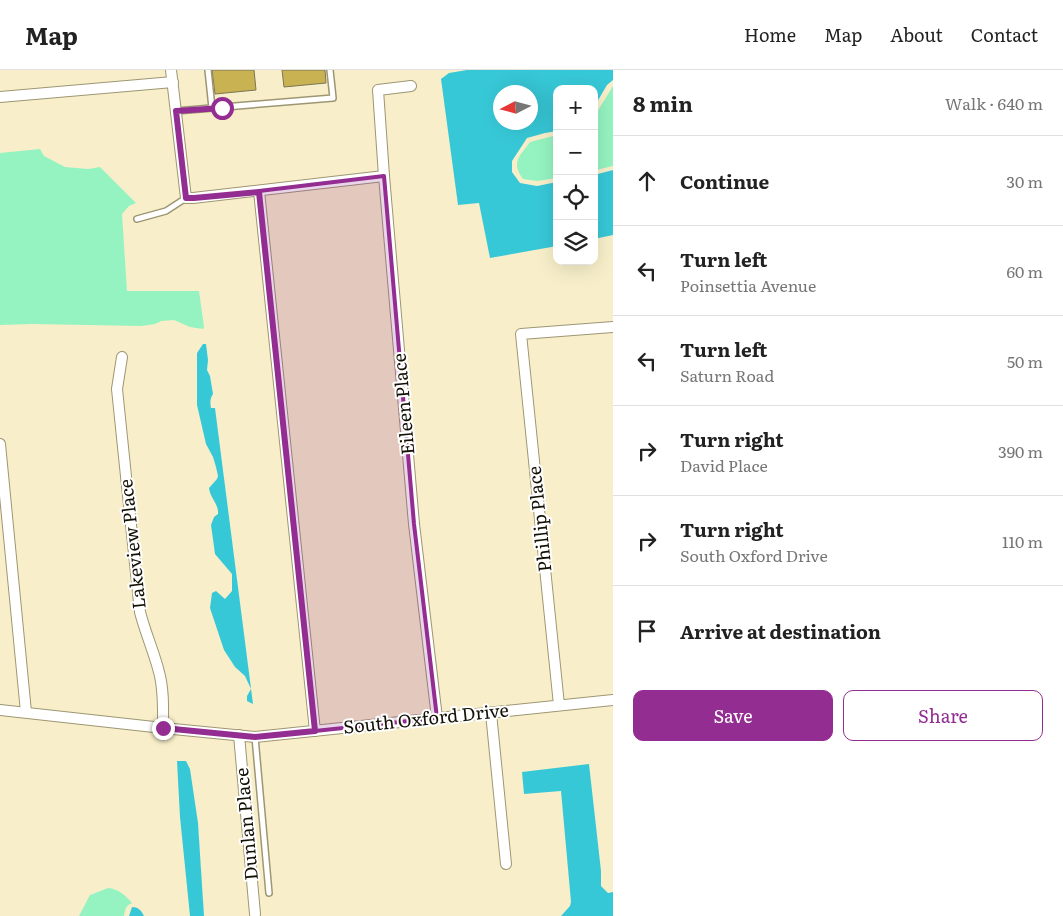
<!DOCTYPE html>
<meta charset="utf-8">
<style>
:root{--surface:#fff;--page:#f6f6f6;--text:#222;--muted:#767676;--line:#e0e0e0;--accent:#932d91}
body{margin:0;font-family:Literata,serif;background:var(--page);color:var(--text)}
.controls{position:absolute;right:15px;top:15px;display:grid;overflow:hidden;border-radius:10px;box-shadow:0 5px 20px #0002}
.controls button{width:45px;height:45px;display:grid;place-items:center;padding:0;border:0;border-bottom:1px solid var(--line);background:var(--surface);color:var(--text);font:25px sans-serif}
.compass{position:absolute;left:493px;top:15px;width:45px;height:45px;border-radius:50%;background:var(--surface);box-shadow:0 5px 20px #0002;rotate:264deg}
.stop{position:absolute;width:15px;height:15px;margin:-11px;border:4px solid #932d91;border-radius:50%;background:#fff}
.stop.end{background:#932d91;border-color:#fff;box-shadow:0 1px 5px #0008}
.list{margin:0;padding:0;list-style:none}
h2{display:flex;justify-content:space-between;align-items:center;height:65px;margin:0;padding:0 20px;font-size:21px}
h2 small{font-size:16px;font-weight:400;color:var(--muted)}
.list li{display:grid;grid-template-columns:32px 1fr auto;gap:15px;align-items:center;box-sizing:border-box;height:90px;padding:0 20px;border-top:1px solid var(--line)}
.list b{display:block;font-size:19px;white-space:nowrap}
.list p{margin:0;font-size:16px;white-space:nowrap;color:var(--muted)}
.list em{font-size:16px;font-style:normal;color:var(--muted)}
.actions{display:flex;gap:10px;padding:15px 20px}
.actions a{flex:1;padding:11px 0;border:1px solid var(--accent);border-radius:10px;text-align:center;font-size:18px;color:var(--accent)}
.actions .main{background:var(--accent);color:#fff}
.icon{flex:none;width:28px;height:28px;fill:none;stroke:currentColor;stroke-width:2;stroke-linecap:round;stroke-linejoin:round}
.map{position:relative;flex:none;width:613px;height:846px;overflow:hidden}
header{display:flex;align-items:center;gap:30px;box-sizing:border-box;height:70px;padding:0 25px;background:var(--surface);border-bottom:1px solid var(--line)}
header strong{font-size:24px}
nav{display:flex;gap:28px;margin-inline-start:auto;font-size:18px}
main{display:flex}
aside{flex:1;background:var(--surface)}
.map>svg:first-child{display:block}
.green{fill:#95f3c1}
.water{fill:#37c8d7;fill-rule:evenodd}
.building{fill:#c8b252;stroke:#7c7553}
.lines{fill:none;stroke-linecap:round;stroke-linejoin:round}
.service-casing{stroke:#9e9673;stroke-width:8}
.minor-casing{stroke:#9e9673;stroke-width:12}
.service{stroke:#fff;stroke-width:5}
.minor{stroke:#fff;stroke-width:10}
.route{stroke:#932d91;stroke-width:6}
.marked{fill:#932d91;fill-opacity:0.2;stroke:#932d91;stroke-width:4;stroke-linejoin:round}
.labels{text-anchor:middle;stroke-width:4;stroke-linejoin:round;paint-order:stroke}
.street-label{font-size:18px;fill:#131004;stroke:#fff}
</style>
<header>
<strong>Map</strong>
<nav><a>Home</a><a>Map</a><a>About</a><a>Contact</a></nav>
</header>
<main>
<div class="map">
<svg width="613" height="846" viewBox="0 0 613 846">
<rect width="100%" height="100%" fill="#f8efca"/>
<g class="green">
<polygon points="613,16 613,96 596,100 594,99 594,47"/>
<path d="M 557,65 L 557,108 L 537,111 L 523,109 C 511,92 519,87 530,72 Z"/>
<polygon points="40,79 44,86 65,97 88,99 100,97 136,133 129,136 122,144 127,221 199,221 204,257 203,259 190,257 174,250 161,251 155,254 141,256 32,254 0,255 0,83"/>
<path d="M 108,818 C 119,819 125,825 132,833 C 126,835 125,840 124,846 L 79,846 L 90,825 Z"/>
</g>
<g class="water">
<path d="M 467,0 L 613,0 L 613,10 L 607,15 L 594,37 L 594,19 L 557,19 L 557,61 L 545,63 L 527,68 L 512,91 L 512,102 L 520,113 L 537,116 L 557,112 L 557,176 L 490,188 L 479,133 L 458,135 L 441,9 L 449,3 ZM 530,22 L 530,52 L 500,52 L 500,22 Z"/>
<polygon points="613,100 613,165 594,169 594,105"/>
<path d="M 203,274 L 206,274 L 208,290 L 207,300 L 210,306 L 213,324 C 210,328 210,333 211,338 L 215,338 L 253,634 L 247,631 L 247,626 L 251,619 L 245,606 L 235,597 L 224,580 L 210,538 L 212,523 L 216,521 L 225,529 L 232,521 L 232,504 L 215,484 L 211,455 L 214,447 L 218,444 C 219,434 210,428 209,418 L 217,409 L 218,406 L 216,397 L 213,387 L 206,374 L 197,335 L 197,283 Z"/>
<polygon points="177,691 186,691 190,699 198,753 204,846 190,846 180,747"/>
<polygon points="589,694 601,801 601,816 608,823 613,822 613,846 561,846 570,836 571,832 561,721 524,724 522,702"/>
<path d="M 132,837 C 138,837 141,840 144,846 L 129,846 Z"/>
</g>
<g class="building">
<polygon points="212,0 254,0 256,20 215,24"/>
<polygon points="282,0 325,0 326,13 284,17"/>
</g>
<g class="lines">
<g class="service-casing">
<g id="service">
<polyline points="208,0 212,38"/>
<polyline points="176,41 333,28 330,0"/>
<polyline points="137,149 166,141 186,128"/>
<polyline points="255,667 269,823"/>
</g>
</g>
<g class="minor-casing">
<g id="minor">
<polyline points="171,0 186,128 193,128 384,106"/>
<polyline points="411,16 378,20 384,106 414,454 437,648"/>
<polyline points="0,27 173,12"/>
<polyline points="259,121 315,661"/>
<path d="M 122,287 L 117,319 L 140,542 C 145,562 154,582 159,602 C 164,620 163,640 163,658"/>
<polyline points="0,374 26,642"/>
<polyline points="559,635 521,264 613,257"/>
<polyline points="0,640 163,658 255,667 613,630"/>
<polyline points="491,643 506,794"/>
<polyline points="239,665 255,844"/>
</g>
</g>
<use href="#service" class="service"/>
<use href="#minor" class="minor"/>
</g>
<g class="lines">
<polyline class="route" points="163,658 255,667 315,661 259,122 194,128 186,128 176,41 222,38"/>
</g>
<path class="marked" d="M 384,106 L 414,454 L 437,648 L 315,661 L 259,121 Z"/>
<g class="labels">
<g class="street-label">
<text transform="translate(404 334) rotate(-95)" y="6">Eileen Place</text>
<text transform="translate(540 449) rotate(-96)" y="6">Phillip Place</text>
<text transform="translate(133 474) rotate(-96)" y="6">Lakeview Place</text>
<text transform="translate(426 649) rotate(-6)" y="6">South Oxford Drive</text>
<text transform="translate(247 754) rotate(-95)" y="6">Dunlan Place</text>
</g>
</g>
</svg>
<div class="controls">
<button>+</button>
<button>−</button>
<button><svg class="icon" aria-label="locate" viewBox="0 0 24 24"><circle cx="12" cy="12" r="6"/><path d="M12 2v4M12 18v4M2 12h4M18 12h4"/></svg></button>
<button><svg class="icon" aria-label="layers" viewBox="0 0 24 24"><path d="M12 4l9 5-9 5-9-5zM3 14l9 5 9-5"/></svg></button>
</div>
<svg class="compass" viewBox="-18 -18 36 36"><path d="M0-13l5 13h-10z" fill="#e53935"/><path d="M0 13l5-13h-10z" fill="#767676"/></svg>
<div class="stop" style="left:222px;top:38px"></div>
<div class="stop end" style="left:163px;top:658px"></div>
</div>
<aside>
<h2>8 min<small>Walk · 640 m</small></h2>
<ul class="list">
<li><svg class="icon" aria-label="ahead" viewBox="0 0 24 24"><path d="M12 20V5M6 11l6-6 6 6"/></svg><div><b>Continue</b></div><em>30 m</em></li>
<li><svg class="icon" aria-label="left" viewBox="0 0 24 24"><path d="M17 20v-9H6M10 6l-5 5 5 5"/></svg><div><b>Turn left</b><p>Poinsettia Avenue</p></div><em>60 m</em></li>
<li><svg class="icon" aria-label="left" viewBox="0 0 24 24"><path d="M17 20v-9H6M10 6l-5 5 5 5"/></svg><div><b>Turn left</b><p>Saturn Road</p></div><em>50 m</em></li>
<li><svg class="icon" aria-label="right" viewBox="0 0 24 24"><path d="M7 20v-9h11M14 6l5 5-5 5"/></svg><div><b>Turn right</b><p>David Place</p></div><em>390 m</em></li>
<li><svg class="icon" aria-label="right" viewBox="0 0 24 24"><path d="M7 20v-9h11M14 6l5 5-5 5"/></svg><div><b>Turn right</b><p>South Oxford Drive</p></div><em>110 m</em></li>
<li><svg class="icon" aria-label="arrive" viewBox="0 0 24 24"><path d="M6 21V4h12l-3 4 3 4H6"/></svg><div><b>Arrive at destination</b></div></li>
</ul>
<div class="actions"><a class="main">Save</a><a>Share</a></div>
</aside>
</main>
